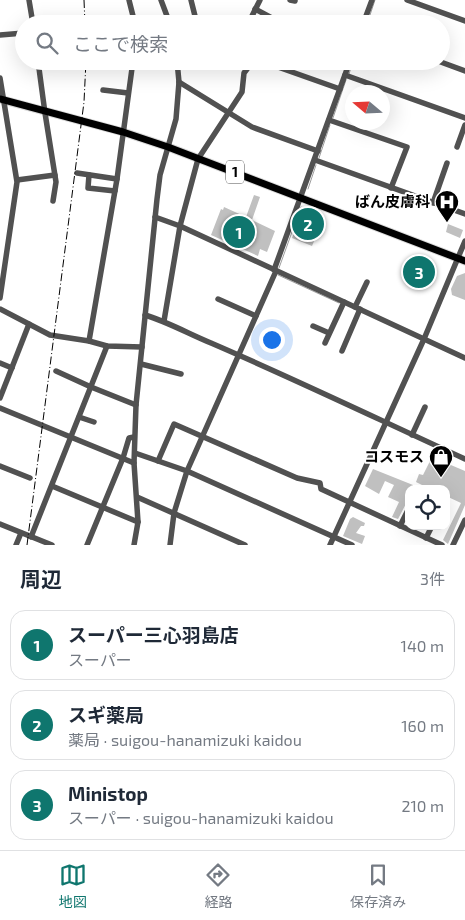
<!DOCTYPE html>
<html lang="ja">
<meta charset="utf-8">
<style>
:root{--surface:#fff;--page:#f6f6f7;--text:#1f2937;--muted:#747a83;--line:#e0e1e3;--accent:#0f766e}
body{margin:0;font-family:"Exo 2","Noto Sans JP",sans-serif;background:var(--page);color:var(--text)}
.controls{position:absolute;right:15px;bottom:15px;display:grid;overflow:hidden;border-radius:10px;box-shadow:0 5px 20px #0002}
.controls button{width:45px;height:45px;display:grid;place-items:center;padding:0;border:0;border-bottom:1px solid var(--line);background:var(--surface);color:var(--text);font:25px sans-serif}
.compass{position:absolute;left:345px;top:85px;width:45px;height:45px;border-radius:50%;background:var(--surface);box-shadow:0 5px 20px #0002;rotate:289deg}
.you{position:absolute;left:271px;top:339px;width:18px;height:18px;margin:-12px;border:4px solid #fff;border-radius:50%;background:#1a73e8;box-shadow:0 0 0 8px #1a73e833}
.badge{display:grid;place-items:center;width:32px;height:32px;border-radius:50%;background:var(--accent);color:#fff;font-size:16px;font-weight:700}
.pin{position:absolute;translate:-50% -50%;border:2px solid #fff;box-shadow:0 1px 5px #0006}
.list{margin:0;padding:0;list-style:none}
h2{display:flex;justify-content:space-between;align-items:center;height:65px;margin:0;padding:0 20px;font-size:21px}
h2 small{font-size:16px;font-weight:400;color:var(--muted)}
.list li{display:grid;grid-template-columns:32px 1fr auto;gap:15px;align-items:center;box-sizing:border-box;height:70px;margin:0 10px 10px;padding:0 10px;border:1px solid var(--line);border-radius:15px}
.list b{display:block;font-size:19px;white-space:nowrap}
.list p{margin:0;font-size:16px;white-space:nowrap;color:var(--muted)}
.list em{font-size:16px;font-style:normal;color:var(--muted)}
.icon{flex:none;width:28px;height:28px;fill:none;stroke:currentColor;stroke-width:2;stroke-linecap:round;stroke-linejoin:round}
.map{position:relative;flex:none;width:465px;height:545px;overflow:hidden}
.search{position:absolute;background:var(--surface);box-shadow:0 5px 20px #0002;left:15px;right:15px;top:15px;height:55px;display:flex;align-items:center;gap:12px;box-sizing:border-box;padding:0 18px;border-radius:28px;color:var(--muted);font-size:19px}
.sheet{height:305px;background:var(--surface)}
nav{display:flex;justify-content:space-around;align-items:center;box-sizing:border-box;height:70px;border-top:1px solid var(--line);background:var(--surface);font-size:14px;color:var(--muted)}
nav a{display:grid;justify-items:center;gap:2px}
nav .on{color:var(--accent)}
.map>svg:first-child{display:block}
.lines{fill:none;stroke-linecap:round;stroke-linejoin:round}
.stream{stroke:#9f9f9f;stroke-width:1}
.building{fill:#c0c0c0}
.major-casing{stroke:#dbdbdb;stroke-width:9}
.minor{stroke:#515151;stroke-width:5.5}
.major{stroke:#000;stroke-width:7}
.rail{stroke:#000;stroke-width:1;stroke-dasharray:8 2.5 1 2.5;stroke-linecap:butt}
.labels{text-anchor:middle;stroke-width:4;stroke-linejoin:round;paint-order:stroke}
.shield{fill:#fff;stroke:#4c4c4c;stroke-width:1}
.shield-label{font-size:14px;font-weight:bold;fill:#000}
.poi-label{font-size:15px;font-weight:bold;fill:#000;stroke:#fff;text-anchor:end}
</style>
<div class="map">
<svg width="465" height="545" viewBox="0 0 465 545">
<rect width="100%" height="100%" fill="#fff"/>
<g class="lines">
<g class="stream">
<polyline points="367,24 375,0"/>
<polyline points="349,74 353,61"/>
<polyline points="333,118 346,80"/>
<polyline points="319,158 330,125"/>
<polyline points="308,189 316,165"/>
<polyline points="279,268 301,207"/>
<polyline points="278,275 339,303"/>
</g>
</g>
<g class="building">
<polygon points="254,195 260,197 252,220 275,231 267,252 260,249 258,256 211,235 221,209 223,210 224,207 246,217"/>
<polygon points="303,209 322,217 316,231 318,232 312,246 292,238"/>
<polygon points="448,224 463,230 460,238 446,232"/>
<polygon points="418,265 426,268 421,280 413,277"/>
<polygon points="465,273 465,300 452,295 451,289 457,276"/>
<polygon points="432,457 465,471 465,505 448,544 443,540 461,503 446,496 446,489 430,489 416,482 419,474 423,475"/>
<polygon points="373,469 413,485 411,489 409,489 409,498 398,519 392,517 399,502 388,497 394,485 385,481 379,494 365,486"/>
<polygon points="353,517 365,523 364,526 361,526 356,533 365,536 362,544 343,536 350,519"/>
</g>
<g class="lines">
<g class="major-casing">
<polyline id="major" points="0,99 123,132 168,147 465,261"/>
</g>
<g class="minor">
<polyline points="29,0 33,24"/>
<polyline points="129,0 135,24"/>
<polyline points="161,0 170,24"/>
<polyline points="191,0 197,24"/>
<polyline points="290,0 295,1"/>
<polyline points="407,0 465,21"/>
<polyline points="255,9 283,24"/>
<polyline points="248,24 260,0"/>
<polyline points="363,24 372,0"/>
<polyline points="0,35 24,33"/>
<polyline points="38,61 45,113 56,182 53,201"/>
<polyline points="261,61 340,89"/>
<polyline points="438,61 465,71"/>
<polyline points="104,63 132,65"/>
<polyline points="345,75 465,118"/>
<polyline points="0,78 17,182 0,298"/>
<polyline points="179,82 252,127 318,151"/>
<polyline points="103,90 128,93"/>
<polyline points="329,120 407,147 391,188"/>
<polyline points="457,147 465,125"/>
<polyline points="315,160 465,214"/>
<polyline points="77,173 117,179"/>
<polyline points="89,175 88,188 115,191"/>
<polyline points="17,180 55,175"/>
<polyline points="433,203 447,163"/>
<polyline points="155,217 180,226 465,358"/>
<polyline points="274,270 350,61"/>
<polyline points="218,299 256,316"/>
<polyline points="355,307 367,282"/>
<polyline points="0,309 50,335 89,341 107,346 142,347"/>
<path d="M 145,315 C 168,322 189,334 211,343 C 297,380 380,420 465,459"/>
<polyline points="164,321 180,226 198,159 242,92 244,73 253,61"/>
<polyline points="313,326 329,333"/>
<polyline points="89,341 117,179 133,61"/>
<polyline points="325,343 344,302"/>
<polyline points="342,351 360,309"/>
<polyline points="0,363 12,368"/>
<polyline points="141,364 181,374"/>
<polyline points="56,371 91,387 136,405"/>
<polyline points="0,398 29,324"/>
<polyline points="0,408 134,463"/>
<polyline points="79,417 94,422"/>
<polyline points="412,435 425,407"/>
<polyline points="135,453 187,471 352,545"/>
<polyline points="158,461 174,424 297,478 320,483 321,489 442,545"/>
<polyline points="0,466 30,478"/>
<polyline points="52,486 138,522"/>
<polyline points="418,489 418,488"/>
<polyline points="137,497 245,545"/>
<polyline points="0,524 52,545"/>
<polyline points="400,526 409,508"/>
<polyline points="31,537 107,346"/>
<polyline points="426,538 432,526"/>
<polyline points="16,545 21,533"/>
<polyline points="87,545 123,458 129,438 134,437"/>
<polyline points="134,545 138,522 134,463 136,405 157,199 160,175 176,119 179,82 177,61"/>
<polyline points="170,545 174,513 187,471 276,271"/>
<polyline points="330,545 424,339 465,241"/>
<polyline points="453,545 465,520"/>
</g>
<use href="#major" class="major"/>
<g class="rail">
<polyline points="84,0 85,24"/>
<polyline points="27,545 84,102 86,61"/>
</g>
</g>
<defs>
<g id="hospital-pin" transform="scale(1.25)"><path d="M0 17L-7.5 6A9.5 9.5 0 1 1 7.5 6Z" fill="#000" stroke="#fff"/><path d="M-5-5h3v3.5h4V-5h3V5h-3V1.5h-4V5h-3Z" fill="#fff"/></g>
<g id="shop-pin" transform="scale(1.25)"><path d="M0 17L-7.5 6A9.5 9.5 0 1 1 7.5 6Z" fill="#000" stroke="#fff"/><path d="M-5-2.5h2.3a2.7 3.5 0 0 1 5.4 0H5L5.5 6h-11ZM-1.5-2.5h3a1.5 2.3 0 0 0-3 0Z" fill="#fff"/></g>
</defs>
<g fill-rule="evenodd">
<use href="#hospital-pin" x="447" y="202"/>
<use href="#shop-pin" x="441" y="457"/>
</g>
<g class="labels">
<rect class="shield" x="226" y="160.5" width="18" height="23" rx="4"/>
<g class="shield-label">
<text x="235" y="177">1</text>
</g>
<g class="poi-label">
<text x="430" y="207">ばん皮膚科</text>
<text x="424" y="462">コスモス</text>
</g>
</g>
</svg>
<div class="controls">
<button><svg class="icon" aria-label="locate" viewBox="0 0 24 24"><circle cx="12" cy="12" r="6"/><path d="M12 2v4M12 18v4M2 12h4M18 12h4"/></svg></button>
</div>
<svg class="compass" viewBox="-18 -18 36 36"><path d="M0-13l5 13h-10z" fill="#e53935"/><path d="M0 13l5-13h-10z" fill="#747a83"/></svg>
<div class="you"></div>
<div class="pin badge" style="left:239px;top:232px">1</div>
<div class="pin badge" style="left:308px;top:224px">2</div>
<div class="pin badge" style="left:419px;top:272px">3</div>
<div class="search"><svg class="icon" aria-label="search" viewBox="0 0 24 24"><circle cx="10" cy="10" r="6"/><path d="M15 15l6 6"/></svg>ここで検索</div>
</div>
<section class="sheet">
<h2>周辺<small>3件</small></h2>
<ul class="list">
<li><span class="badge">1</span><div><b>スーパー三心羽島店</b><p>スーパー</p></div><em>140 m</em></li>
<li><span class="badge">2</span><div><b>スギ薬局</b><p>薬局 · suigou-hanamizuki kaidou</p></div><em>160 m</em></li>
<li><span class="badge">3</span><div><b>Ministop</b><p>スーパー · suigou-hanamizuki kaidou</p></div><em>210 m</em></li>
</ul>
</section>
<nav>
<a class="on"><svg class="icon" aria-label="map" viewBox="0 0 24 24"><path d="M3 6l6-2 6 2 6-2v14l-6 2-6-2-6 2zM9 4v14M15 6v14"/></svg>地図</a>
<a><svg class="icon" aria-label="directions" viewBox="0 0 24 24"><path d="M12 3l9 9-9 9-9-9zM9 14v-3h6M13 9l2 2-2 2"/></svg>経路</a>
<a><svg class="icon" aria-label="saved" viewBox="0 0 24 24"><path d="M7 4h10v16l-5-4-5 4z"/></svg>保存済み</a>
</nav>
